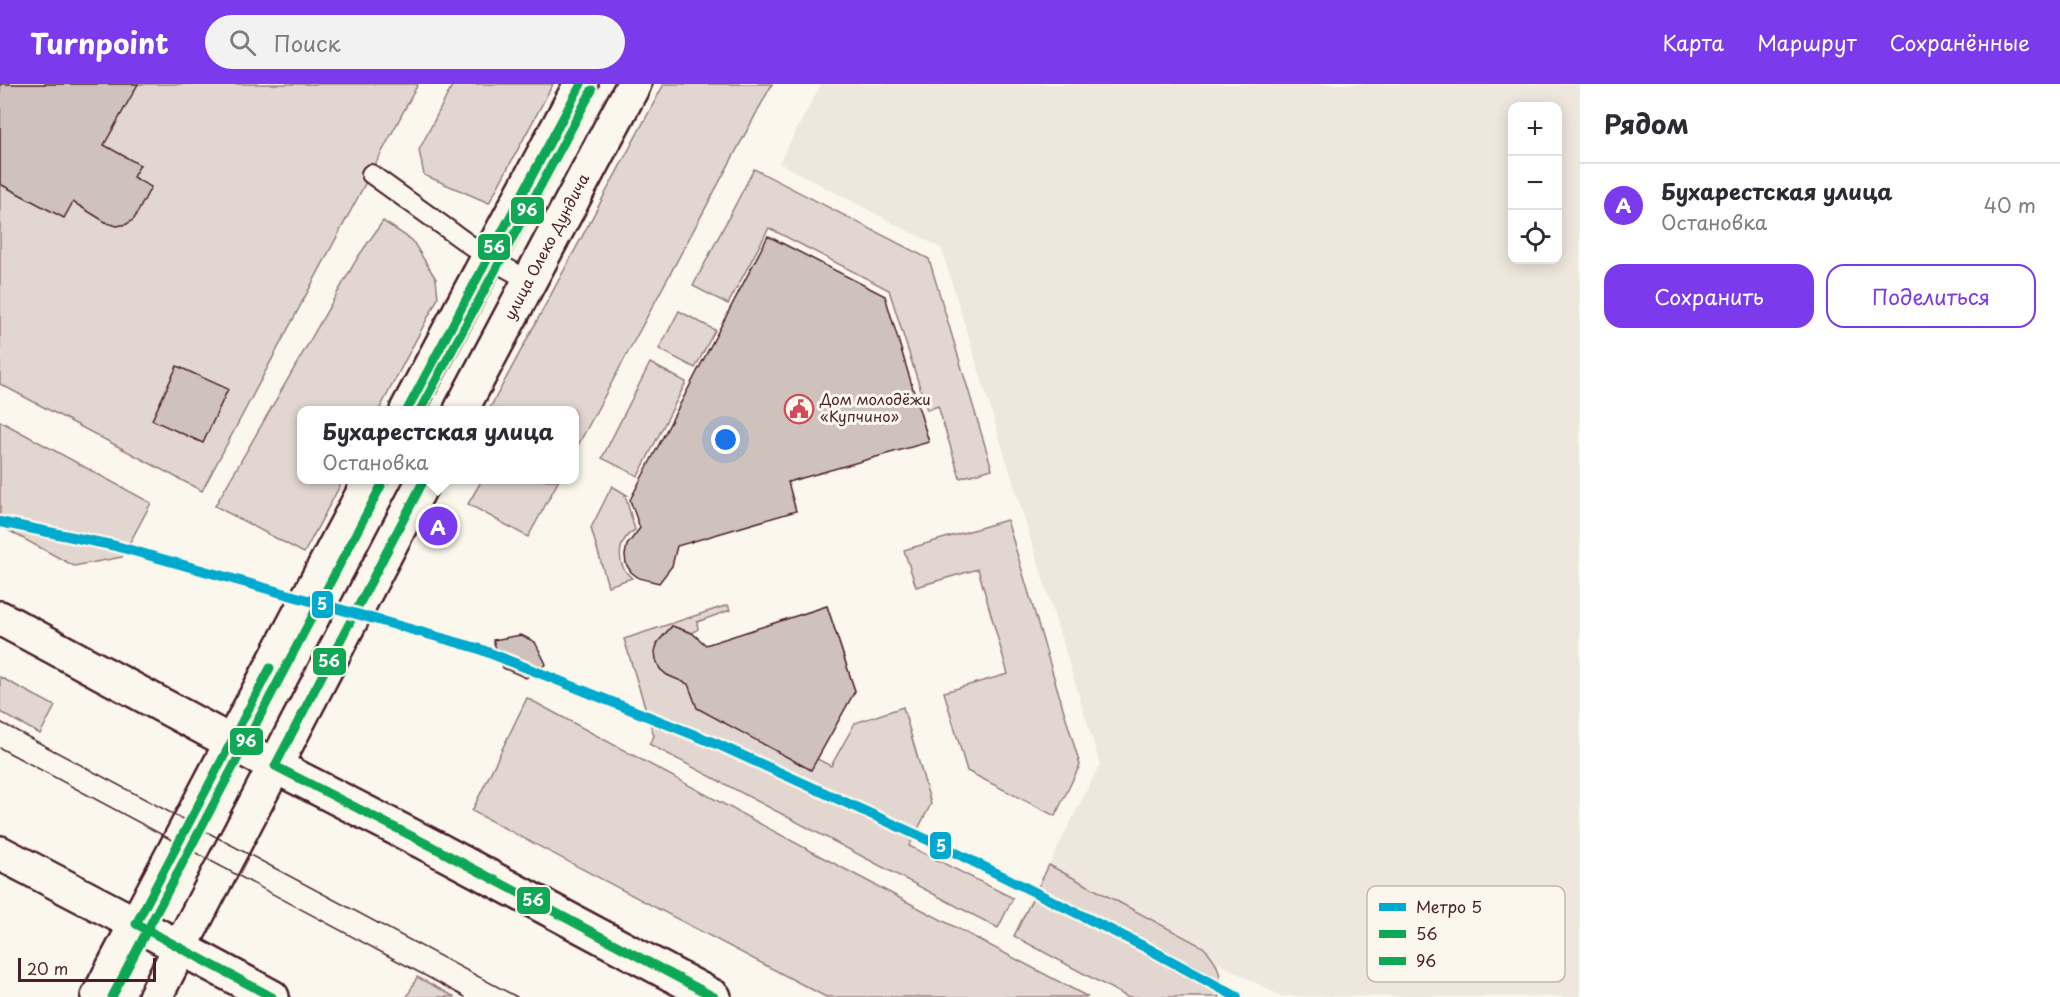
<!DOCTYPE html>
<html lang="ru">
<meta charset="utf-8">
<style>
:root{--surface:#fff;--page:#f2f2f3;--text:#2b2b33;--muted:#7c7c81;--line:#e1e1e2;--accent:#7c3aed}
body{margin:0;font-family:"Playpen Sans",sans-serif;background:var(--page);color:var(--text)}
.controls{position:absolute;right:18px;top:18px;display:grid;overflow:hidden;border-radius:12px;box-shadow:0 3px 15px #0003}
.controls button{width:54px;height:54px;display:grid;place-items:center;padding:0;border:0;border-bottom:2px solid var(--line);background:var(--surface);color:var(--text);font:30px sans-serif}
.scale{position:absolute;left:18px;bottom:15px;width:138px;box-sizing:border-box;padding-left:6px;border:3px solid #4a1f2b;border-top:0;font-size:16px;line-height:21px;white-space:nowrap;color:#4a1f2b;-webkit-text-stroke:4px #fbf7ec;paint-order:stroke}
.you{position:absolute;left:726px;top:356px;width:21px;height:21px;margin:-15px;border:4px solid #fff;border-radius:50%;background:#1a73e8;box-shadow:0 0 0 9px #1a73e833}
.badge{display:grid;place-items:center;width:39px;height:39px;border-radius:50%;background:var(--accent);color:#fff;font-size:20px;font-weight:700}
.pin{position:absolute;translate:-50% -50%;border:3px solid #fff;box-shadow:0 2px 6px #0006}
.popup{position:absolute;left:297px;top:322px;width:282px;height:78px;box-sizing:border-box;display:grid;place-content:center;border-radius:12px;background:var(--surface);filter:drop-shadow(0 2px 4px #0005);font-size:20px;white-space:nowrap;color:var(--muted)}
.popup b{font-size:22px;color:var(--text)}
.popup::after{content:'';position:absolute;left:50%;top:100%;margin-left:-12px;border:12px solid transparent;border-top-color:var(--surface)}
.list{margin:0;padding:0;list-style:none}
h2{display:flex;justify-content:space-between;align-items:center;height:78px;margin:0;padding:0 24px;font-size:26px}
h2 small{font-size:20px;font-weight:400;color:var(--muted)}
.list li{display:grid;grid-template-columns:39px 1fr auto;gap:18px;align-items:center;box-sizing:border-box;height:84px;padding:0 24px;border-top:2px solid var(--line)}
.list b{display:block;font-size:22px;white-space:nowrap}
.list p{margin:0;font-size:20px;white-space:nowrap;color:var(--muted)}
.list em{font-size:20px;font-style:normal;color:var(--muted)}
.actions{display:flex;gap:12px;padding:18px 24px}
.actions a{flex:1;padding:14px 0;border:2px solid var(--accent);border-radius:18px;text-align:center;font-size:21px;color:var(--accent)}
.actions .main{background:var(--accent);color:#fff}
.icon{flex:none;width:33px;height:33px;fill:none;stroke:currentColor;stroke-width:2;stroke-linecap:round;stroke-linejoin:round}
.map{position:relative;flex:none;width:1580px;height:913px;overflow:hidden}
header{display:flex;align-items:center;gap:36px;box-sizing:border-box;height:84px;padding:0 30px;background:var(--accent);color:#fff}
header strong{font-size:28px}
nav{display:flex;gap:33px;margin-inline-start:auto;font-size:21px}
.search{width:420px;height:54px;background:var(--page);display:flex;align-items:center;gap:15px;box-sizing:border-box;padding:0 21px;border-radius:33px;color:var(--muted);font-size:22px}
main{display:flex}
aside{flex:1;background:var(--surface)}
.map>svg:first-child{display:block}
.built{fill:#eee7de;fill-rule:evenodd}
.green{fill:#e2d7d0;stroke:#967b7e;stroke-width:1.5}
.building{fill:#cfc2bc;stroke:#4a1f2b;stroke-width:1.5}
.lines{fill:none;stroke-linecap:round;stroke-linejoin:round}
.service-casing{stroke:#4a1f2b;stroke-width:22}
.minor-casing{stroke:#4a1f2b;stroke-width:38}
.tertiary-casing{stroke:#4a1f2b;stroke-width:38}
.service{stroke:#fbf7ec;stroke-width:18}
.minor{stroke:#fbf7ec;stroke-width:33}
.tertiary{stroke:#fbf7ec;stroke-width:33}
.tram{stroke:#4a1f2b;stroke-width:1.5}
.bus-1-casing{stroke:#fbf7ec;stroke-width:14}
.bus-2-casing{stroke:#fbf7ec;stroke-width:14}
.bus-1{stroke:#10a855;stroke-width:9}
.bus-2{stroke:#10a855;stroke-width:9}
.metro-1-casing{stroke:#fbf7ec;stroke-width:15}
.metro-1{stroke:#00a9ce;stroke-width:10}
.labels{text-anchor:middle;stroke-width:6;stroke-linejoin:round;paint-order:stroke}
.street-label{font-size:15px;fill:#4a1f2b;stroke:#fbf7ec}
.poi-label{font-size:15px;fill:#4a1f2b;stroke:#fbf7ec;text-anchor:start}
.key{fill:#fbf7ec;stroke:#c6b6b2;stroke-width:1.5}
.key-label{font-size:16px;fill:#4a1f2b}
.line-badge{stroke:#fbf7ec;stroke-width:2}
.badge-label{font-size:16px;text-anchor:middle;font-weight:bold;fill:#fff}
</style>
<header>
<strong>Turnpoint</strong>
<div class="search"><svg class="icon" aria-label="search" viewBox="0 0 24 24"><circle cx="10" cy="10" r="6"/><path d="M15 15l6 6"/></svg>Поиск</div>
<nav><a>Карта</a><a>Маршрут</a><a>Сохранённые</a></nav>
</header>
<main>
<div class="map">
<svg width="1580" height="913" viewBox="0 0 1580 913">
<rect width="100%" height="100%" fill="#fbf7ec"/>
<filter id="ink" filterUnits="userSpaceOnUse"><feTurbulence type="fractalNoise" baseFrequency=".0167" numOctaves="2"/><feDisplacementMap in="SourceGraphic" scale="12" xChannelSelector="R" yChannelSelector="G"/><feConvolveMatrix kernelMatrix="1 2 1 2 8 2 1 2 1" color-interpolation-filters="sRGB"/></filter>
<g filter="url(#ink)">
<path class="built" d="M 821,0 L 1580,0 L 1580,913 L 1281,912 L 1216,878 L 1203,863 L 1049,781 L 1100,680 L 941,164 L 779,79 ZM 1512,22 L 1558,22 L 1558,176 L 1512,176 Z"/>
<g class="green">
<polygon points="0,0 418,0 202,407 0,300"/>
<polygon points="453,0 553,0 489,119 424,91 419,66"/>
<polygon points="664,0 772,0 575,367 574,326 489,326"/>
<polygon points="754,85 929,175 992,385 960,394 938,322 927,326 889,206 769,144 728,220 693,202"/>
<polygon points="383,137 412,156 436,195 438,214 379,326 302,326 302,396 343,396 304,469 215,422 358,173"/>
<polygon points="679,227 715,246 695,284 659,265"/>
<polygon points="650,279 686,298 638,392 602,374"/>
<polygon points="0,337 151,419 122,473 74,482 0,442"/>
<polygon points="482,396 559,396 528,453 468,420"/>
<path d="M 612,402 L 627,411 L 625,411 L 635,446 C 617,456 615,481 632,494 L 608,502 L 591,444 Z"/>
<polygon points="1007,436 1080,681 1055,732 967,687 944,608 1008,590 978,485 916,503 904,466"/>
<polygon points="728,521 730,526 697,538 698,545 692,549 703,562 827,522 855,607 817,675 831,682 855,639 903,623 931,720 909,762 1013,814 998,844 649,660 654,652 624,555"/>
<polygon points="0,593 55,622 40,650 0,628"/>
<polygon points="527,614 818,771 1088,913 826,913 472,727"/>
<path d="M 1049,781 L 1203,863 C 1218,877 1224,893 1219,913 L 1127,913 L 1014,852 Z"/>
<polygon points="417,893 455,913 407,913"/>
</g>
<g class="building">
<polygon points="0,0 138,0 104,61 140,81 133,93 151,103 134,135 127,140 117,142 107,139 73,118 64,134 0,100"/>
<polygon points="768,152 885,212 929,358 788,398 796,427 677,462 672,482 659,499 639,494 631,488 626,480 625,471 627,461 640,444 630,416"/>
<polygon points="177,282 228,305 203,359 152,336"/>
<polygon points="827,522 855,607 811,686 697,624 688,600 667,591 660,585 656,576 655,567 658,558 672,542 692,549 706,561"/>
<polygon points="521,551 535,558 546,580 526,594 503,584 493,556"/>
</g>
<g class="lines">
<g class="service-casing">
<polyline id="service" points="371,90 488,174 530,197"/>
</g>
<g class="minor-casing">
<g id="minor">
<polyline points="0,534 275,682"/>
<polyline points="0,769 136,840 98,913"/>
<polyline points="155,913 180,864"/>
</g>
</g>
<g class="tertiary-casing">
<g id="tertiary">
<polyline points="407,326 581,0"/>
<polyline points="461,326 634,0"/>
<polyline points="275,682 431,762 714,913"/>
<polyline points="180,864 424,396"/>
<polyline points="272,913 136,840 370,396"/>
</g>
</g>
<use href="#service" class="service"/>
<use href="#minor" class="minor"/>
<use href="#tertiary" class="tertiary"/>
<g class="tram">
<polyline points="0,638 517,913"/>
<polyline points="0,664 465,913"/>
</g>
<g class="bus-1-casing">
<g id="bus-1">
<polyline points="407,326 581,0"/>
<polyline points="424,396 275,682 431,762 714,913"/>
<polyline points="270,584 136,840 272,913"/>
</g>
</g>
<g class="bus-2-casing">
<g id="bus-2">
<polyline points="420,326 592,6"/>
<polyline points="112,913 381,402"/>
</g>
</g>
<use href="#bus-1" class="bus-1"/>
<use href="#bus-2" class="bus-2"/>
<g class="metro-1-casing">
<polyline id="metro-1" points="0,438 116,462 477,564 717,660 950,766 1147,864 1237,913"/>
</g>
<use href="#metro-1" class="metro-1"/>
</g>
</g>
<defs>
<g id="civic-ring" transform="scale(1.5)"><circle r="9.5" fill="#fbf7ec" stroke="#d1495b" stroke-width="1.5"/><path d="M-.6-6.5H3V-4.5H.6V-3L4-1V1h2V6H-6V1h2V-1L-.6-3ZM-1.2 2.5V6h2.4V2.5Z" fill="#d1495b"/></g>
</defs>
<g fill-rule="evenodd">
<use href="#civic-ring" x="799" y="325"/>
</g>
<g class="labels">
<g class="street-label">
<text transform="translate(547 163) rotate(-62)" y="5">улица Олеко Дундича</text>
</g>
<g class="poi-label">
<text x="820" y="321">Дом молодёжи<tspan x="820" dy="17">«Купчино»</tspan></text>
</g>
</g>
<rect x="1367" y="802" width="198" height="96" rx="9" class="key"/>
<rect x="1379" y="819" width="27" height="8" fill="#00a9ce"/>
<rect x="1379" y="846" width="27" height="8" fill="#10a855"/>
<rect x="1379" y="873" width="27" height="8" fill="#10a855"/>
<g class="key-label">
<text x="1416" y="829">Метро 5</text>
<text x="1416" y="856">56</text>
<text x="1416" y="883">96</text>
</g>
<g class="line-badge">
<rect x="510" y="112" width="35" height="29" rx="6" fill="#10a855"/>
<rect x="477" y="149" width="34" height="28" rx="6" fill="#10a855"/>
<rect x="311" y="506" width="23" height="29" rx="6" fill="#00a9ce"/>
<rect x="312" y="563" width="35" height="29" rx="6" fill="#10a855"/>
<rect x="229" y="643" width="35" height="29" rx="6" fill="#10a855"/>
<rect x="929" y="747" width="23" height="29" rx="6" fill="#00a9ce"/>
<rect x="516" y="802" width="35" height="29" rx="6" fill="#10a855"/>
</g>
<g class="badge-label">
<text x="527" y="132">96</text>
<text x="494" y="169">56</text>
<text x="322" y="526">5</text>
<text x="329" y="583">56</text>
<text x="246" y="663">96</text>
<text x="941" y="768">5</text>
<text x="533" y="822">56</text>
</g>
</svg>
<div class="controls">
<button>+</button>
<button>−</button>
<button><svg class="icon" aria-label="locate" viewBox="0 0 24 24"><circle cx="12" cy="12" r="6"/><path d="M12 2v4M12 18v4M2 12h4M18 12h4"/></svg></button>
</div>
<div class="scale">20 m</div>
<div class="you"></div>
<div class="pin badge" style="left:438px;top:442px">A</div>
<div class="popup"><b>Бухарестская улица</b>Остановка</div>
</div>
<aside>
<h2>Рядом<small></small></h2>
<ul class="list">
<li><span class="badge">A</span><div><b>Бухарестская улица</b><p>Остановка</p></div><em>40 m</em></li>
</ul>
<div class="actions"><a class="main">Сохранить</a><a>Поделиться</a></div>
</aside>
</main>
